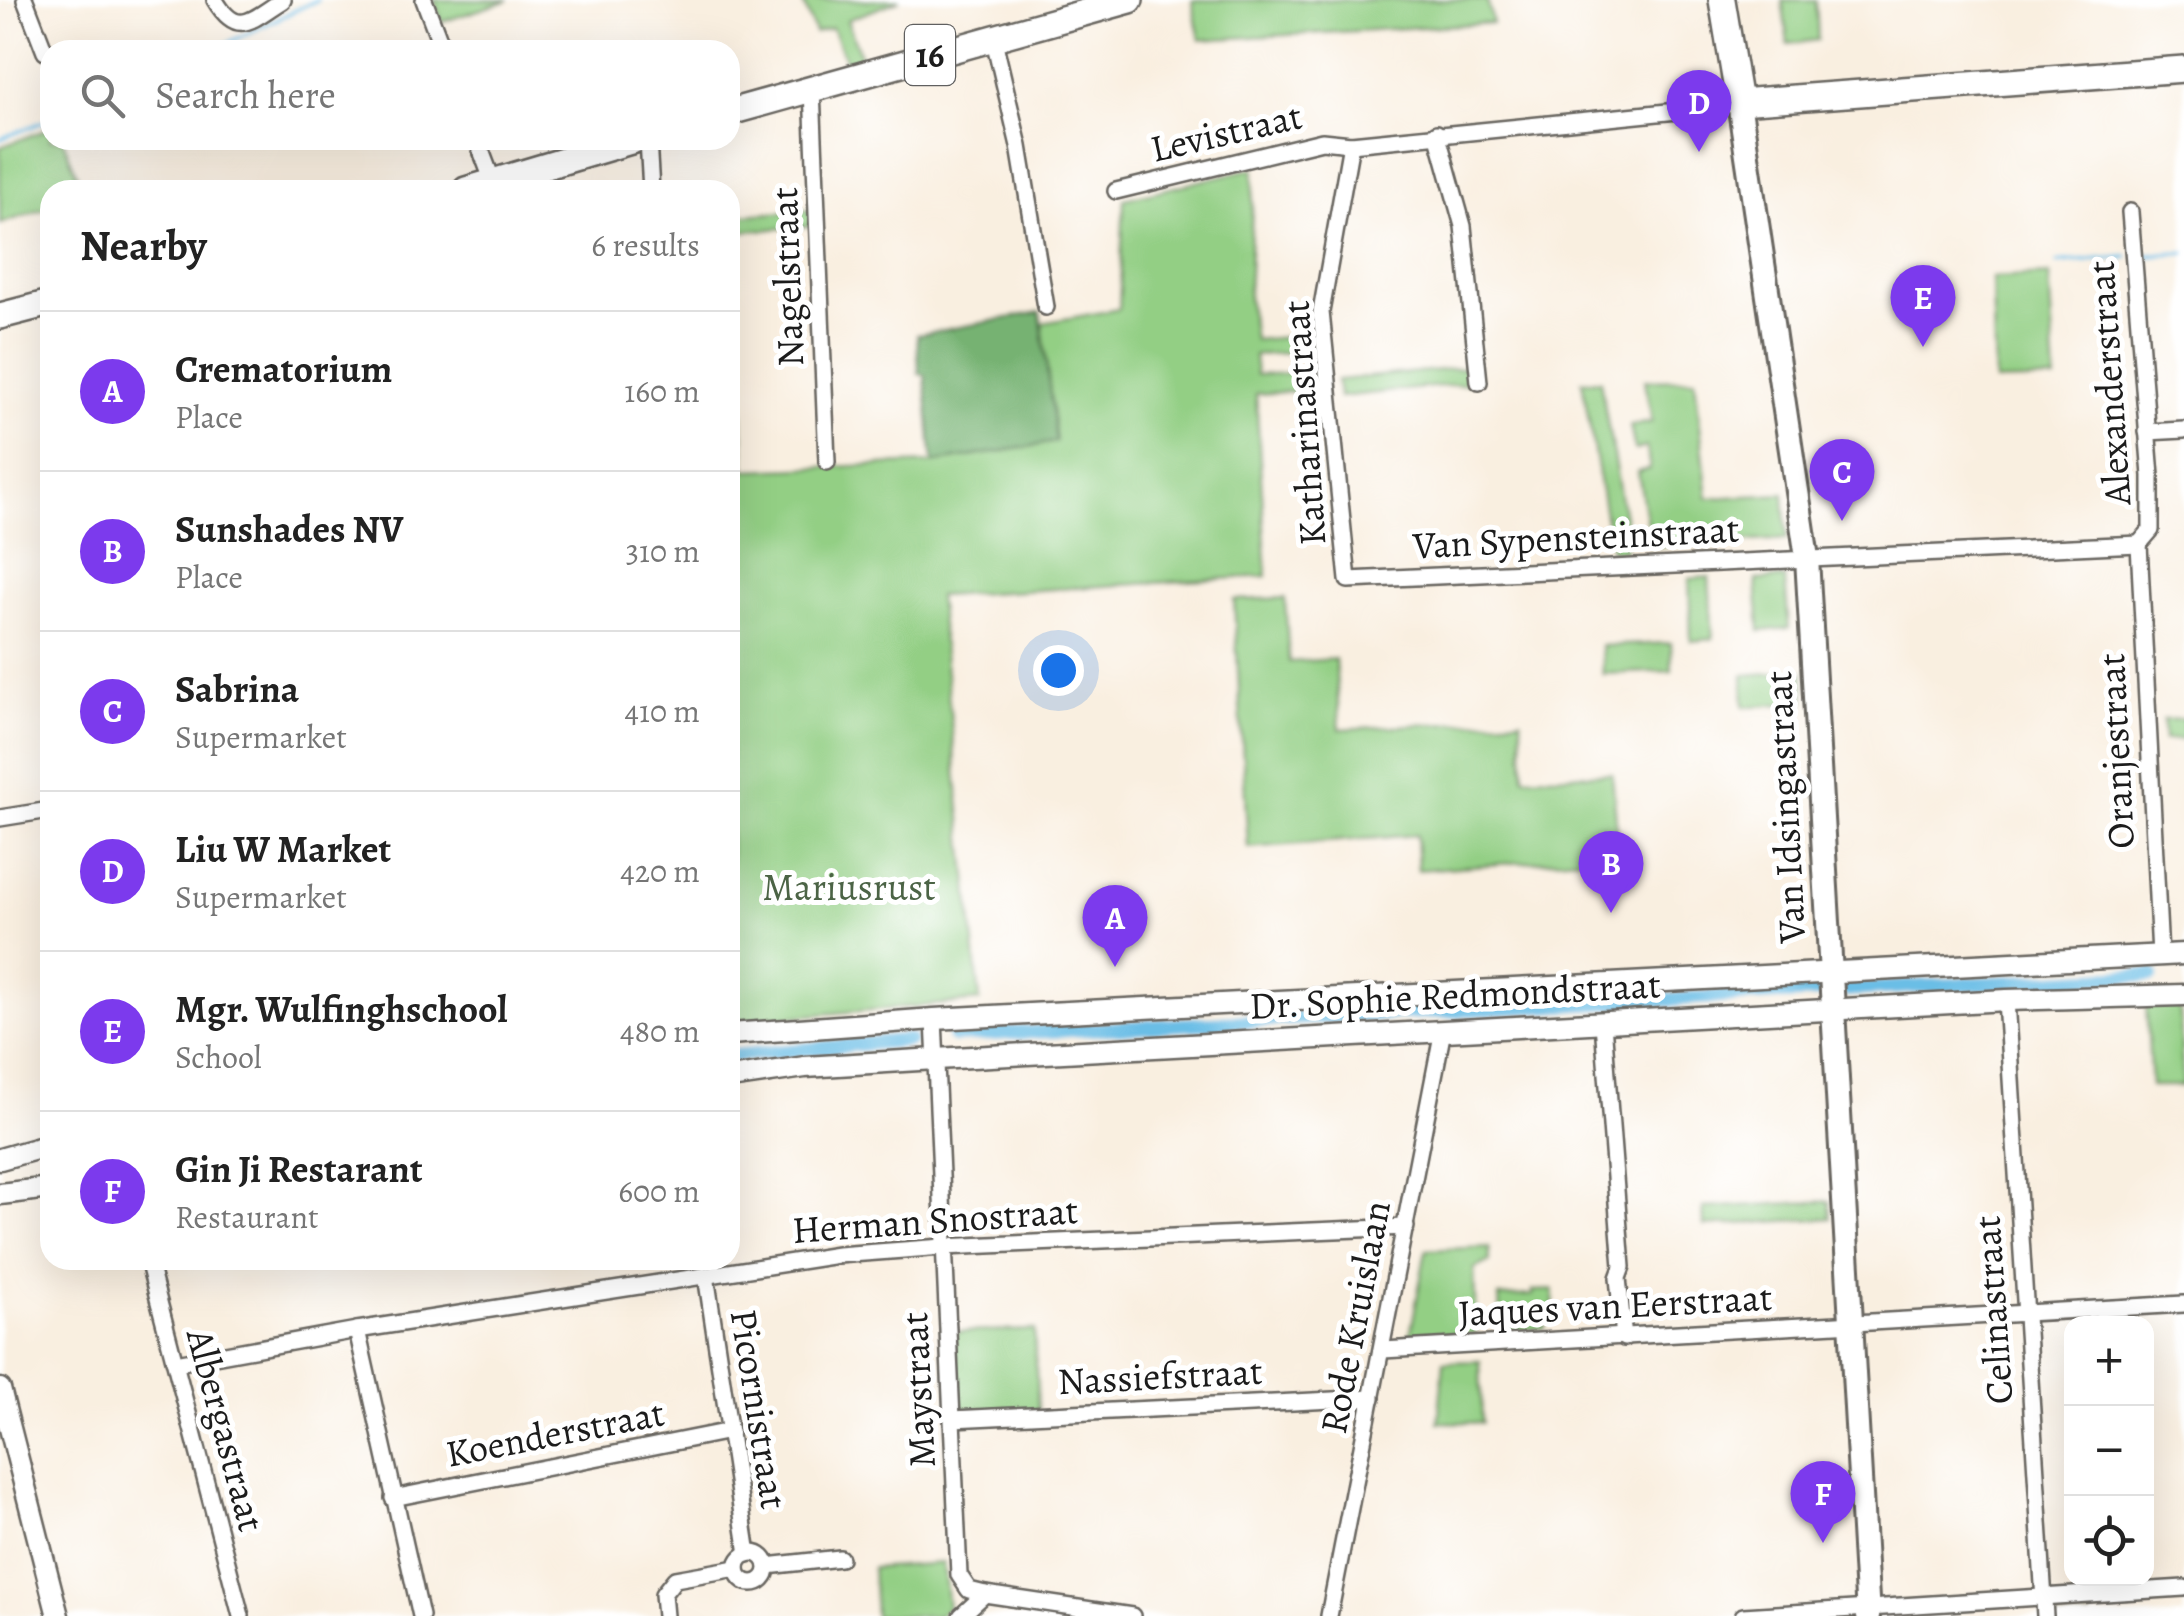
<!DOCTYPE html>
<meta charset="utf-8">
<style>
:root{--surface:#fff;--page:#f2f2f2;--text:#222;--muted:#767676;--line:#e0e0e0;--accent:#7c3aed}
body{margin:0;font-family:Alegreya,serif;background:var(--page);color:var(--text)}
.controls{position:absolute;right:30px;bottom:30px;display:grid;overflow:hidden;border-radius:20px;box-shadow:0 10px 40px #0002}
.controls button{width:90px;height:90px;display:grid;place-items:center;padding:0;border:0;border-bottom:2px solid var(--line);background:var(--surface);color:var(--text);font:50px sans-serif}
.you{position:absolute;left:1058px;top:670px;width:35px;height:35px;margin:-25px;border:8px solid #fff;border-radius:50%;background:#1a73e8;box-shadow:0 0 0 15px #1a73e833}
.badge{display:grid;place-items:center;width:65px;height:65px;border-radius:50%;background:var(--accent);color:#fff;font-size:32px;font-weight:700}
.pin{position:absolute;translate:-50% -82px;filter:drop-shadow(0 2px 5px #0008)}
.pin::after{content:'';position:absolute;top:52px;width:35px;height:30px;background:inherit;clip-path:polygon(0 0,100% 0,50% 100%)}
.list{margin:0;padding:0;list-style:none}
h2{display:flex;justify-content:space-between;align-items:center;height:130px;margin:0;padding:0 40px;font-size:42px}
h2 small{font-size:32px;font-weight:400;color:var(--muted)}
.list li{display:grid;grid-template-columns:65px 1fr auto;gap:30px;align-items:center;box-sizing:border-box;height:160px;padding:0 40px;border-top:2px solid var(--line)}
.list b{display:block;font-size:38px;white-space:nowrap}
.list p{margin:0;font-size:32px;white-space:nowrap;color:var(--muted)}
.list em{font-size:32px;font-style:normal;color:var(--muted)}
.icon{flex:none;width:55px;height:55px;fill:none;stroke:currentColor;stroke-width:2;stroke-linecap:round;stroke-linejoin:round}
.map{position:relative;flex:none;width:2184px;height:1616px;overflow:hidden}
.search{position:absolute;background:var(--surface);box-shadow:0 10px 40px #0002;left:40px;top:40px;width:700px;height:110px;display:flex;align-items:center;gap:25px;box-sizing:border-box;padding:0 35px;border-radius:30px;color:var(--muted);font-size:38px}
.panel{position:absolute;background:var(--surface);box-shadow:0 10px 40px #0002;left:40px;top:180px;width:700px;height:1090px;border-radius:30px}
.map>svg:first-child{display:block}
.green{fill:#93cf84;stroke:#587650;stroke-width:2.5}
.forest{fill:#76b272;stroke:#496747;stroke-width:2.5}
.sand{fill:#eeda9e;stroke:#857b5d;stroke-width:2.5}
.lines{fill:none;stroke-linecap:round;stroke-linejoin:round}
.stream{stroke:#6abee6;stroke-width:4}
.canal{stroke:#6abee6;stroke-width:14}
.minor-casing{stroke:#696661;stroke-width:20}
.tertiary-casing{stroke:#696661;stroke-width:25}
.secondary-casing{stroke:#696661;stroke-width:28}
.primary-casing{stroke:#696661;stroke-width:30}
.minor{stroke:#fff;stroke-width:15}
.tertiary{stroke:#fff;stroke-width:20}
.secondary{stroke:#fff;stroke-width:22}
.primary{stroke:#fff;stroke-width:25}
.labels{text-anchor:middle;stroke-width:10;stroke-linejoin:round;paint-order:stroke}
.shield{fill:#fff;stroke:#606060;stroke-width:2.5}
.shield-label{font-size:35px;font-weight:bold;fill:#1c1c1c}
.street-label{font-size:38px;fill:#1c1c1c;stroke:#fff}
.park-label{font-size:38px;fill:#4c6446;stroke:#fff}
</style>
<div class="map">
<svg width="2184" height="1616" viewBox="0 0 2184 1616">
<rect width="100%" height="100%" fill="#fff"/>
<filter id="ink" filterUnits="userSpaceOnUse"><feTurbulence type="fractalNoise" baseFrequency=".01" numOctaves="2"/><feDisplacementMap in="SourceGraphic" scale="20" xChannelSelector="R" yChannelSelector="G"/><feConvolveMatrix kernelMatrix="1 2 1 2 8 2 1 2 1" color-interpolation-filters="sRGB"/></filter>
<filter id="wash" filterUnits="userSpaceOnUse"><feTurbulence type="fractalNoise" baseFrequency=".0048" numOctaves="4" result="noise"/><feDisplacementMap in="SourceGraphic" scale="40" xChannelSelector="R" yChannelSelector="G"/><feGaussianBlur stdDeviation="2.25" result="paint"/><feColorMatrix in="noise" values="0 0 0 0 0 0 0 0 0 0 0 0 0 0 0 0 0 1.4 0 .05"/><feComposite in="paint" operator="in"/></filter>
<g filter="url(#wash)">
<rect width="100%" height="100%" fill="#f9efe0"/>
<g class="green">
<polygon points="434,0 509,0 442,22"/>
<polygon points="802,0 900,0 847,20 862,60 847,64 832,28 815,33"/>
<polygon points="1197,0 1487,0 1493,23 1200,40 1192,1"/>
<polygon points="1782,0 1816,0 1818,40 1788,44"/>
<polygon points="50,128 50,140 63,140 83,190 50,190 50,207 0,224 0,147"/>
<polygon points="1254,168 1248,296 1254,340 1319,334 1321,351 1254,355 1256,375 1320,371 1320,390 1256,394 1267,576 938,596 980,1001 730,1022 730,364 739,363 745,470 933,463 1055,442 1042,323 1119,309 1124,199"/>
<polygon points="810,210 811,226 732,232 731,216"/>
<polygon points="2049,275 2055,380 1995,382 1992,278"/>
<polygon points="1468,367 1469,383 1339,397 1337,380"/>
<polygon points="1695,379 1708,498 1784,494 1787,539 1651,547 1638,472 1650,469 1646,447 1635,450 1630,426 1652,422 1645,380"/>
<polygon points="1600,380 1626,529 1622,531 1625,551 1611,550 1582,381"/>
<polygon points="1709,577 1713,639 1691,641 1689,579"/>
<polygon points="1785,578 1789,628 1760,631 1756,580"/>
<polygon points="1285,598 1289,662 1335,659 1340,729 1521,719 1524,777 1612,773 1619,855 1418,870 1416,835 1248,848 1234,600"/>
<polygon points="1671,643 1672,671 1603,674 1601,646"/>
<polygon points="1803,671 1805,702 1744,707 1743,675"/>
<polygon points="2184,719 2184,739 2164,740 2163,720"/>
<polygon points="2146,1003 2176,1004 2180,1011 2183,1086 2151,1086"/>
<polygon points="1830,1201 1831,1218 1704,1226 1703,1208"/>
<polygon points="1489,1247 1490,1261 1474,1269 1476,1333 1410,1336 1426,1250"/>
<polygon points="1553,1290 1554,1319 1545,1320 1545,1328 1510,1330 1509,1316 1500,1317 1499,1297 1533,1295 1533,1291"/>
<polygon points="1034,1330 1038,1410 960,1413 954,1332"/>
<polygon points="1480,1361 1482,1423 1438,1422 1444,1362"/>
<polygon points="943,1563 948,1607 938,1616 875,1616 872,1568"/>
</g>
<polygon class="forest" points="1040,312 1056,442 933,463 925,375 919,374 917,335"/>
<polygon class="sand" points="2089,1599 2090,1616 2049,1616 2050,1607 2056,1602"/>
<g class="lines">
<g class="stream">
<polyline points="213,50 317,0"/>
<polyline points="0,139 50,119"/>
<polyline points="2144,256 2184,253"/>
<polyline points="2057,263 2127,257"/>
</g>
<g class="canal">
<polyline points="1848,990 2152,975"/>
<polyline points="954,1036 1818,992"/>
<polyline points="730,1056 909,1040"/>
</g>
</g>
</g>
<g filter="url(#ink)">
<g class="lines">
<g class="minor-casing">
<g id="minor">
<polyline points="25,0 45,52"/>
<path d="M 215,0 C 238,39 252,19 283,0"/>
<polyline points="424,0 443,50"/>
<polyline points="993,36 1019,146 1046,307"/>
<polyline points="812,89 827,462"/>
<polyline points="1437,133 1463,226 1479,382"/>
<polyline points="477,140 493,182"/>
<polyline points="648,140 651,190"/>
<polyline points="1351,144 1321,312 1348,580 2139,544"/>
<polyline points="1116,191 1322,141 1351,144 1717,107 1739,102"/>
<polyline points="2130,212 2151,476 2151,530 2139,544"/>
<polyline points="2147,432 2184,430"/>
<polyline points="2139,544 2160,955"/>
<polyline points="0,818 50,810"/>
<polyline points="2006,1000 2045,1616"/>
<polyline points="934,1019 959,1575 969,1590 985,1594 1132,1616"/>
<polyline points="1603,1023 1622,1267 1618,1278 1624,1338"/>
<polyline points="148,1260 241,1616"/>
<polyline points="706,1275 748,1554"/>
<polyline points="357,1330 421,1616"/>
<polyline points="1383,1350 2184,1304"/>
<polyline points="176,1363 357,1330 838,1255 943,1247 1406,1227"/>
<polyline points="952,1419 1372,1398"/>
<polyline points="393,1498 730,1431"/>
<circle cx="752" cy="1568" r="15"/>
<polyline points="767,1566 840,1558"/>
<polyline points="665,1616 663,1594 675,1579 737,1568"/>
<polyline points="961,1616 985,1594"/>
<polyline points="1329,1616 1443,1030"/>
<polyline points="1743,1616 2184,1588"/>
</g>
</g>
<g class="tertiary-casing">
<g id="tertiary">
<polyline points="730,1034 934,1019 2184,954"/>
<polyline points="730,1078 805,1067 936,1059 2006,1000 2184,995"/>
<polyline points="0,1159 50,1145"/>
<polyline points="0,1194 50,1188"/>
<polyline points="0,1389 58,1616"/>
</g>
</g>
<g class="secondary-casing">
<polyline id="secondary" points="1739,102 1807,558 1868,1616"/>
</g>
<g class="primary-casing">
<g id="primary">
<polyline points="1722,0 1739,102 2184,69"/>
<polyline points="730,112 1130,0"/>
<polyline points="466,190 634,140"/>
<polyline points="0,316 50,303"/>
</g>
</g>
<use href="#minor" class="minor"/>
<use href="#tertiary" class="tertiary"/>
<use href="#secondary" class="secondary"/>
<use href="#primary" class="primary"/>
</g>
</g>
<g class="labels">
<rect class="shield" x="905" y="25" width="50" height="60" rx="8"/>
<g class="shield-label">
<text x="930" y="67">16</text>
</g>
<g class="street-label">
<text transform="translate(1226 132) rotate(-13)" y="13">Levistraat</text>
<text transform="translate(787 277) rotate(-92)" y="13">Nagelstraat</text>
<text transform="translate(2109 383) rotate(-94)" y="13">Alexanderstraat</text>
<text transform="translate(1304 423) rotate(-94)" y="13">Katharinastraat</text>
<text transform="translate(1576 537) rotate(-3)" y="13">Van Sypensteinstraat</text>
<text transform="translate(2116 751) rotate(-93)" y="13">Oranjestraat</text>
<text transform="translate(1785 807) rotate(-93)" y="13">Van Idsingastraat</text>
<text transform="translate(1455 995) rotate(-3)" y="13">Dr. Sophie Redmondstraat</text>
<text transform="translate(935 1220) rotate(-4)" y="13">Herman Snostraat</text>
<text transform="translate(1615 1305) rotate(-3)" y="13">Jaques van Eerstraat</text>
<text transform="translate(1993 1310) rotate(-94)" y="13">Celinastraat</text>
<text transform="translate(1355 1317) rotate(-79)" y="13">Rode Kruislaan</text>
<text transform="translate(1160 1376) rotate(-3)" y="13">Nassiefstraat</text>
<text transform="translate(918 1390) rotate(-93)" y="13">Maystraat</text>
<text transform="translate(759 1409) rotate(81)" y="13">Picornistraat</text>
<text transform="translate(226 1430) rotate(75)" y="13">Albergastraat</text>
<text transform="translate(555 1433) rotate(-11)" y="13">Koenderstraat</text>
</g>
<g class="park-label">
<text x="849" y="900">Mariusrust</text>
</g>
</g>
</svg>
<div class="controls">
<button>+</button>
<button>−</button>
<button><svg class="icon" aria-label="locate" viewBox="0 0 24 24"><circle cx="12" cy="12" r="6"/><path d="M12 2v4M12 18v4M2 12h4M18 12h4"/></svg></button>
</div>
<div class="you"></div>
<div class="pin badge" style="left:1115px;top:967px">A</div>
<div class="pin badge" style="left:1611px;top:913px">B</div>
<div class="pin badge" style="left:1842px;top:521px">C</div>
<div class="pin badge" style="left:1699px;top:152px">D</div>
<div class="pin badge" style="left:1923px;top:347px">E</div>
<div class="pin badge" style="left:1823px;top:1543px">F</div>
<div class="search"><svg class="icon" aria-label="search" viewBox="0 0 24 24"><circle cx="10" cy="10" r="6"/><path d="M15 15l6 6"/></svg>Search here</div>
<section class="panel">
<h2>Nearby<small>6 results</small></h2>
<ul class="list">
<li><span class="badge">A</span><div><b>Crematorium</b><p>Place</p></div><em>160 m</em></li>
<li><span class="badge">B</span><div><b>Sunshades NV</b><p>Place</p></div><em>310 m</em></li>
<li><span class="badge">C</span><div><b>Sabrina</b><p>Supermarket</p></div><em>410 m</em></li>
<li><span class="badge">D</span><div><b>Liu W Market</b><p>Supermarket</p></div><em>420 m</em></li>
<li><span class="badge">E</span><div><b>Mgr. Wulfinghschool</b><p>School</p></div><em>480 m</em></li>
<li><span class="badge">F</span><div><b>Gin Ji Restarant</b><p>Restaurant</p></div><em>600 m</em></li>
</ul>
</section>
</div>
